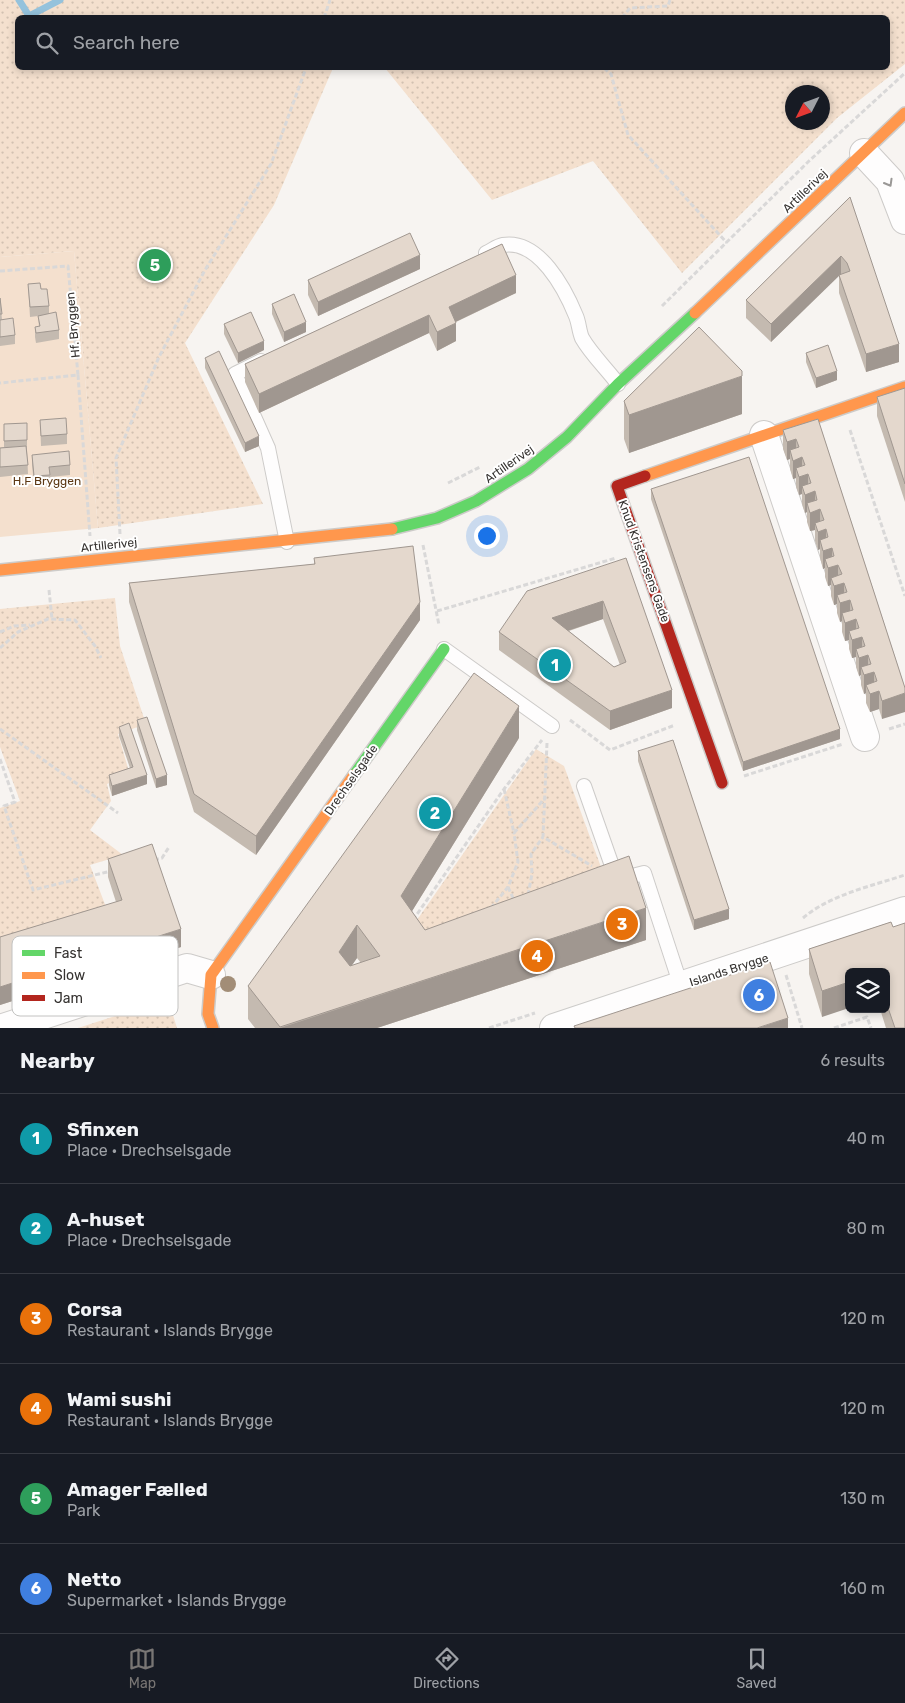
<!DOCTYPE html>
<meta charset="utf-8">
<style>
:root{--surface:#171b24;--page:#20242c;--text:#f1f3f6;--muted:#9ea1a6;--line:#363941;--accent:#797674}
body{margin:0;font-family:Rubik,sans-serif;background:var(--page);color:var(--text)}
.controls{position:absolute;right:15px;bottom:15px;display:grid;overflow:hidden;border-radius:8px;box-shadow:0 2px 8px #0003}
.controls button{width:45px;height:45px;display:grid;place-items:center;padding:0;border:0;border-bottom:1px solid var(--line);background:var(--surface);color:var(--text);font:25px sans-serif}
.compass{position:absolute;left:785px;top:85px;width:45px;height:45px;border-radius:50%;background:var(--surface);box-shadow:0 2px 8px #0003;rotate:228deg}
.you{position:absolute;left:486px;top:535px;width:18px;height:18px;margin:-12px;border:4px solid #fff;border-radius:50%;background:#1a73e8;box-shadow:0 0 0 8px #1a73e833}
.badge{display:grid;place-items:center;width:32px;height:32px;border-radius:50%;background:var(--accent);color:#fff;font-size:16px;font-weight:700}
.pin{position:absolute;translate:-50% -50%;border:2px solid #fff;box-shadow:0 1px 5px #0006}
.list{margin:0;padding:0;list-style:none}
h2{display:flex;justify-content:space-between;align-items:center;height:65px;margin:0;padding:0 20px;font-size:21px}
h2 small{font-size:16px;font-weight:400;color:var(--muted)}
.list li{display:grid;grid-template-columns:32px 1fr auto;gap:15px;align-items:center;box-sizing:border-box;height:90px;padding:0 20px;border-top:1px solid var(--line)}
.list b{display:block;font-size:19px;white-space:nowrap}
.list p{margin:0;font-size:16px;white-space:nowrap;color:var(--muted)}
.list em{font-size:16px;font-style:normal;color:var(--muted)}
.icon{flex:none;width:28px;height:28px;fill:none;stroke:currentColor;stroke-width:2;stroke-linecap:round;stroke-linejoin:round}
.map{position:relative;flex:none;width:905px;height:1028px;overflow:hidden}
.search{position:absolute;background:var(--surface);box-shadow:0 2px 8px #0003;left:15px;right:15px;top:15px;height:55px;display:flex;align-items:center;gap:12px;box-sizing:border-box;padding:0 18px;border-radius:8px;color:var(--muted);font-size:19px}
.sheet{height:605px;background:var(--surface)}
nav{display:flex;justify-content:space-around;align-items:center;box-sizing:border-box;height:70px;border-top:1px solid var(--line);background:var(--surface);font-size:14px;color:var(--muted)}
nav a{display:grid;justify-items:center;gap:2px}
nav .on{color:var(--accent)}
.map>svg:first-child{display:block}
.park{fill:url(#park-dots);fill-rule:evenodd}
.garden{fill:#f4e0ce}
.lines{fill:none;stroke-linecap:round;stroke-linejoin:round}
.stream{stroke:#94c2dc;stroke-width:7}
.lane-casing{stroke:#cdcbc9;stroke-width:16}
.street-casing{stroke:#cdcbc9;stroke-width:30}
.fast-casing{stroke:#cdcbc9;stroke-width:14}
.slow-casing{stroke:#cdcbc9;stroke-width:14}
.jam-casing{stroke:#cdcbc9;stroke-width:14}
.path{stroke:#d9d8d8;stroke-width:3;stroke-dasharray:5 2.5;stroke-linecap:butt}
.lane{stroke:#fefdfd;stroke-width:14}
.street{stroke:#fefdfd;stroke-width:28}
.fast{stroke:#63d668;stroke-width:11}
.slow{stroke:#ff974d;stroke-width:11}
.jam{stroke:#b3261e;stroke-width:11}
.tree{fill:#a28d77}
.wall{fill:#c4bab0;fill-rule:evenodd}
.shaded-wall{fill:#a09790}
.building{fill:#e4d8cd;stroke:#a09790;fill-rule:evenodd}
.oneway{stroke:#9a9896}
.labels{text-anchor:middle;stroke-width:4;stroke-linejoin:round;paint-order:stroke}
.street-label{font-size:12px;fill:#353230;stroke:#fff}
.park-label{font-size:12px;fill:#5c3814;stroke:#fff}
.key{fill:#fff;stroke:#c2c2c1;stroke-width:1}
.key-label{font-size:14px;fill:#353230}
</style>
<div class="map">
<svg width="905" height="1028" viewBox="0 0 905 1028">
<defs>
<pattern id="park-dots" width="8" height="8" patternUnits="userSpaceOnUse" patternTransform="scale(1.25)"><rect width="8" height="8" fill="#f4e0ce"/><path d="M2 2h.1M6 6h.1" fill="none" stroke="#d2c1b1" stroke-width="1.8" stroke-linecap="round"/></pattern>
</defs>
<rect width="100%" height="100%" fill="#f7f4f1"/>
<g class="park">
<path d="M 0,0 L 905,0 L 905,64 L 837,118 L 682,273 L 593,161 L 492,200 L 385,68 L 888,68 L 888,18 L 18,18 L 18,68 L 333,68 L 274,205 L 185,343 L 263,504 L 98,528 L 74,251 L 0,257 ZM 792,92 L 822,92 L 822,122 L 792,122 Z"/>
<polygon points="115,598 120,646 146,724 118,734 130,775 107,784 111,801 90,830 123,855 90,865 109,915 0,947 0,808 20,801 0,747 0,609"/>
<polygon points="536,749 564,766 605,878 417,940 410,930"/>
<polygon points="168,999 177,1028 78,1028"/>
</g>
<polygon class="garden" points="74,251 98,528 0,537 0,257"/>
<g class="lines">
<polyline class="stream" points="19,0 29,16 60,0"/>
<g class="lane-casing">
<g id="lane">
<path d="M 486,253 C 491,251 497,246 503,245 C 539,239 565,289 576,316 C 579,323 579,331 582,338 C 591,354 607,369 618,384"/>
<polyline points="261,361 235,374 268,448 287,542"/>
<polyline points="444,649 552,726"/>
<polyline points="584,786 617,880 644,873 681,986"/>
</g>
</g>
<g class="street-casing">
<g id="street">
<polyline points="864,153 890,181 905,220"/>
<polyline points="764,435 865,737"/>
<polyline points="3,1028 187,968 211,975"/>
<polyline points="554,1028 905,911"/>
</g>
</g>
<g class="fast-casing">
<g id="fast">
<polyline points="392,529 437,518 476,501 528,469 567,437 618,384 695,313"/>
<polyline points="354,775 444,649"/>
</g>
</g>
<g class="slow-casing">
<g id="slow">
<polyline points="695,313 905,113"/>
<polyline points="645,476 905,387"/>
<polyline points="0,570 392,529"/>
<polyline points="213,1028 208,1014 211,975 354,775"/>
</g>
</g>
<g class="jam-casing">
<polyline id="jam" points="645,476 617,486 722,783"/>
</g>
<g class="path">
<polyline points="324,18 330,0"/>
<polyline points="622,18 630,8 668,6 670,0"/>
<polyline points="604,68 611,74 628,135 727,243"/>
<polyline points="0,271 68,266 78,375 0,383"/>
<polyline points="662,306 809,161 905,73"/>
<polyline points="78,375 90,536"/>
<polyline points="850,430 905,596"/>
<polyline points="448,483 480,467"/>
<polyline points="120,534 116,458 159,357 205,270 271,164 306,68"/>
<polyline points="423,545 439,625"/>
<polyline points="49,590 52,619"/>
<polyline points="437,611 616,558"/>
<polyline points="0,632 14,626 30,625"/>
<polyline points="0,648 18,632 48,619 75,620 95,646 101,658"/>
<polyline points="570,720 610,750 675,725"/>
<polyline points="0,729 118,813"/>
<polyline points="889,729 905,724"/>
<polyline points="547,743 543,837 592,866"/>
<polyline points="0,759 15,802 4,806 33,890 111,871"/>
<polyline points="744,776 843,744"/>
<polyline points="504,789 514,833 546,797"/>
<polyline points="154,860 162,858 169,847"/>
<polyline points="508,887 514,900"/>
<polyline points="528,895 532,874 531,854 543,837"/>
<polyline points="491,908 508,887 518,862 514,833"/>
<path d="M 803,918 C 830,895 871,886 905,875"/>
<polyline points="413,920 504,789 542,740"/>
<polyline points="786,975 802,1028"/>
<polyline points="489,1028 535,1013"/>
<polyline points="834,1028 867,1017 871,1028"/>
</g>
<use href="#lane" class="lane"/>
<use href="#street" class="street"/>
<use href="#fast" class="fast"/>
<use href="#slow" class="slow"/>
<use href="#jam" class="jam"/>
</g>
<circle class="tree" cx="228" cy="984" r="8"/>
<g class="wall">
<polygon points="850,197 899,362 866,372 839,293 839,275 771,342 746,318 746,300"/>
<polygon points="502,244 516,293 456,322 456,341 437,351 429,333 259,413 245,382 245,364"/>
<polygon points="420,269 318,316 308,295 308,280"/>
<polygon points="28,284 41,289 49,306 49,314 59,330 59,339 36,343 35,337 35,327 39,327 38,316 30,317"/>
<polygon points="0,298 2,320 15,335 15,344 0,346"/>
<polygon points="272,304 306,332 284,342 272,314"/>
<polygon points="224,324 264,350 238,363 224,334"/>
<polygon points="806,353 837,380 816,388 806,362"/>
<polygon points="205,358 259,446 245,452 205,368"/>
<polygon points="905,388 905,502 877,416 877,397"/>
<polygon points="624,401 742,414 629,453 624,439"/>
<polygon points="818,419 905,688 882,719 879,709 870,712 866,703 866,693 864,694 861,685 861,675 859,676 856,667 856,657 852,658 849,649 849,640 845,641 842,632 842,621 840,622 837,613 837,604 834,605 831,596 831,585 828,586 825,577 825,568 823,569 820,558 820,549 818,550 815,541 815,530 810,531 807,522 807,512 805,513 802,504 802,494 799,495 796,487 796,478 793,479 790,469 790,459 787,460 783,449 783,430"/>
<polygon points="40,420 67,434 67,444 41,446"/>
<polygon points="4,424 27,440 27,450 28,474 0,477 0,448 4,447"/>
<polygon points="32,455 70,465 70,475 50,477 50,484 34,486 32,464"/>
<polygon points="651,489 840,739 743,771 651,499"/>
<polygon points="314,558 420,620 256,855 194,812 129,602 129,583 314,564"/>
<path d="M 626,558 L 672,708 L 610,730 L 499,650 L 499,632 ZM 603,619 L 620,665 L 614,667 L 569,631 Z"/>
<polygon points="137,720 167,785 156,788 137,730"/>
<polygon points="119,727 147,784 112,796 109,785 109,775 130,768 119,736"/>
<path d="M 519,738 L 412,911 L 425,930 L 646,940 L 377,1028 L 255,1028 L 248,1019 L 248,986 ZM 357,958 L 361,963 L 351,966 Z"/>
<polygon points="638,751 729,919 694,930 638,761"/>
<polygon points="108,859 181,947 0,1005 0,937 116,902 108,877"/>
<polygon points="891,922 905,1028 886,1028 880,1009 886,1009 886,972 849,972 822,1017 809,974 809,949"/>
</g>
<g class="shaded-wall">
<polygon points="420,255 420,269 318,316 318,302"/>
<polygon points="841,256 841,274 771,342 771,324"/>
<polygon points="516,275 516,293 449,325 449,307"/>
<polygon points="429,315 429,333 259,413 259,394"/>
<polygon points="306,322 306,332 284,342 284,332"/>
<polygon points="456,323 456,341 437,351 437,332"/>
<polygon points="264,341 264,350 238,363 238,353"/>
<polygon points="899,344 899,362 866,372 866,354"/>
<polygon points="837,371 837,380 816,388 816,378"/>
<polygon points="742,376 742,414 629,453 629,415"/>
<polygon points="259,436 259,446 245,452 245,443"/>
<polygon points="796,439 796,457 790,450 790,459 787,460 787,442"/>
<polygon points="802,457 802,476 796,468 796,478 793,479 793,461"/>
<polygon points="808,474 808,492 802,486 802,494 799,495 799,477"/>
<polygon points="815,491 815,510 807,503 807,512 805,513 805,495"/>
<polygon points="820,509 820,528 815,523 815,530 810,531 810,513"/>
<polygon points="826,529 826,547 820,540 820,549 818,550 818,532"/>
<polygon points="832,548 832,566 825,559 825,568 823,569 823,551"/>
<polygon points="838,565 838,583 831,578 831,585 828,586 828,568"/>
<polygon points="844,583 844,601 837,595 837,604 834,605 834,586"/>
<polygon points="850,600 850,619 842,613 842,621 840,622 840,603"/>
<polygon points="603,601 603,619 552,636 552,618"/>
<polygon points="420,602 420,620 256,855 256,836"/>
<polygon points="856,619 856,637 849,631 849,640 845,641 845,623"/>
<polygon points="862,637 862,655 856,649 856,657 852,658 852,640"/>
<polygon points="868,655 868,673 861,667 861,675 859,676 859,658"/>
<polygon points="874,672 874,690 866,685 866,693 864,694 864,675"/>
<polygon points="672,690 672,708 610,730 610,711"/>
<polygon points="879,691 879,709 870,712 870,694"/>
<polygon points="905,693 905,712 882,719 882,701"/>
<polygon points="519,706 519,738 401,929 401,896"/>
<polygon points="840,729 840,739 743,771 743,762"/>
<polygon points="147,775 147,784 112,796 112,786"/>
<polygon points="167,775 167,785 156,788 156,779"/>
<polygon points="646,908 646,940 377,1028 280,1028"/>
<polygon points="729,909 729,919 694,930 694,920"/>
<polygon points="357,925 357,958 339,984 339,952"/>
<polygon points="181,929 181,947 0,1005 0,987"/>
<polygon points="849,982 849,1008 822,1017 822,991"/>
<polygon points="788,1018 788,1028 757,1028"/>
</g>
<g class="building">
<polygon points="850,197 899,344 866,354 839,275 850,271 847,263 841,256 771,324 746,300"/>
<polygon points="410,233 420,255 318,302 308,280"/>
<polygon points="502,244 516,275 449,307 456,323 437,332 429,315 259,394 245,364"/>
<polygon points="40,283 41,289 47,289 49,306 30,307 28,284"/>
<polygon points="294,294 306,322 284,332 272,304"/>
<polygon points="0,298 2,314 0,314"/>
<polygon points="56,312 59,330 36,333 35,327 40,326 38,316"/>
<polygon points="251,312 264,341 238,353 224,324"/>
<polygon points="13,318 15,335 0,337 0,320"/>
<polygon points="699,327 742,371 742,376 629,415 624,401"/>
<polygon points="828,345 837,371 816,378 806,353"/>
<polygon points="219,351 259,436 245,443 205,358"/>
<polygon points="905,388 905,484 877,397"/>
<polygon points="66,418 67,434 41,436 40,420"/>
<polygon points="818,419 905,688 905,693 882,701 879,691 870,694 866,685 877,681 874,672 864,675 861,667 871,664 868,655 859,658 856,649 865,646 862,637 852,640 849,631 859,628 856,619 845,623 842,613 853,610 850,600 840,603 837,595 847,592 844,583 834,586 831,578 842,574 838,565 828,568 825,559 834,556 832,548 823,551 820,540 828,537 826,529 818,532 815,523 824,520 820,509 810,513 807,503 817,500 815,491 805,495 802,486 811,483 808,474 799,477 796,468 805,465 802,457 793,461 790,450 799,447 796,439 787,442 783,430"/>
<polygon points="27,423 27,440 4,441 4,424"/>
<polygon points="26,446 28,465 0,467 0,448"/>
<polygon points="69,451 70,465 49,467 50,475 34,476 32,455"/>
<polygon points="749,457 840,729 743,762 651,489"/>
<polygon points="413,546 420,602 256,836 194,794 129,583 315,564 314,558"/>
<path d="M 626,558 L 672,690 L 610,711 L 499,632 L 527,591 ZM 603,601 L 626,662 L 614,667 L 552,618 Z"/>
<path d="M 474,673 L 519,706 L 401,896 L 425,930 L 629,856 L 646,908 L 280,1027 L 248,986 ZM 357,925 L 380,956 L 350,966 L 339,952 Z"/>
<polygon points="147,717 167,775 156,779 137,720"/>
<polygon points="129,723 147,775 112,786 109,775 133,767 119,727"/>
<polygon points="673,740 729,909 694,920 638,751"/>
<polygon points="152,844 181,929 0,987 0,937 122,900 108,859"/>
<polygon points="891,922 893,927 905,923 905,1028 895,1028 886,1002 886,972 849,972 849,982 822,991 809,949"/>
<polygon points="770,962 788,1018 757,1028 575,1028 574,1026"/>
</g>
<defs><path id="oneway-chevron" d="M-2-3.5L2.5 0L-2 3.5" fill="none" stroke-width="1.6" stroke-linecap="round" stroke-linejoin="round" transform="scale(1.25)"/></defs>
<use class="oneway" href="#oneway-chevron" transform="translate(889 183) rotate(60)"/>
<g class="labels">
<g class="street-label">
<text transform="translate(805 191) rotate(-44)" y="4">Artillerivej</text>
<text transform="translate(73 325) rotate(-95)" y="4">Hf. Bryggen</text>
<text transform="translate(509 464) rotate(-35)" y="4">Artillerivej</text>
<text transform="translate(109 545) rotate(-6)" y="4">Artillerivej</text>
<text transform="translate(644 561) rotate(70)" y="4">Knud Kristensens Gade</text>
<text transform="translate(351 780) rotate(-55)" y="4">Drechselsgade</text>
<text transform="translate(729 970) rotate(-18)" y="4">Islands Brygge</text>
</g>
<g class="park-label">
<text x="47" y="485">H.F Bryggen</text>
</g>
</g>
<rect x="12" y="936" width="166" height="80" rx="8" class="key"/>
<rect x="22" y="950" width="23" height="6" fill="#63d668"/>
<rect x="22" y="972" width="23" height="7" fill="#ff974d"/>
<rect x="22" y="995" width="23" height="6" fill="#b3261e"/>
<g class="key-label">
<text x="54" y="958">Fast</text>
<text x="54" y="980">Slow</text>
<text x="54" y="1003">Jam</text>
</g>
</svg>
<div class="controls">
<button><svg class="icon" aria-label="layers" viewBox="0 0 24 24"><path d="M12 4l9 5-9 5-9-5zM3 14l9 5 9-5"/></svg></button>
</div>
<svg class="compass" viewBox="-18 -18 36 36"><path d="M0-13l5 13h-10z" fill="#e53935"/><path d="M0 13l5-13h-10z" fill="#9ea1a6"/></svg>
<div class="you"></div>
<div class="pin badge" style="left:555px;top:665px;background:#0f9aa8">1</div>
<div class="pin badge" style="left:435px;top:813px;background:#0f9aa8">2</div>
<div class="pin badge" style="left:622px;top:924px;background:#e8710a">3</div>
<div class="pin badge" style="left:537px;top:956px;background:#e8710a">4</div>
<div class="pin badge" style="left:155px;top:265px;background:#2e9e5b">5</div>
<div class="pin badge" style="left:759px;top:995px;background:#3f7fe0">6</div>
<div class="search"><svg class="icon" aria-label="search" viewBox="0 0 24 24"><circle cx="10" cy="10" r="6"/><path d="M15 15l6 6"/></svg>Search here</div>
</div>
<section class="sheet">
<h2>Nearby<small>6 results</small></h2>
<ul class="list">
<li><span class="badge" style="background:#0f9aa8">1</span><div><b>Sfinxen</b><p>Place · Drechselsgade</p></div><em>40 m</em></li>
<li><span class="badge" style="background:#0f9aa8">2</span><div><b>A-huset</b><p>Place · Drechselsgade</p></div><em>80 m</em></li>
<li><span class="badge" style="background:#e8710a">3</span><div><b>Corsa</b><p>Restaurant · Islands Brygge</p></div><em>120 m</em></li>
<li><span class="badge" style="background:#e8710a">4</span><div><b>Wami sushi</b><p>Restaurant · Islands Brygge</p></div><em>120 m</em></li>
<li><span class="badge" style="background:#2e9e5b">5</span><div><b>Amager Fælled</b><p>Park</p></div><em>130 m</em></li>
<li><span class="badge" style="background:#3f7fe0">6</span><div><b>Netto</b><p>Supermarket · Islands Brygge</p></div><em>160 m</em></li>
</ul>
</section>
<nav>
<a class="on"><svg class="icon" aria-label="map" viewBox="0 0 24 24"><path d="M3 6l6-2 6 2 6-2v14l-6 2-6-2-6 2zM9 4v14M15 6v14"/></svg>Map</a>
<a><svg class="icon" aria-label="directions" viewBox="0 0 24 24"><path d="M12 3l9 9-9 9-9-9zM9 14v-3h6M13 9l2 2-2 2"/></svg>Directions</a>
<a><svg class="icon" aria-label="saved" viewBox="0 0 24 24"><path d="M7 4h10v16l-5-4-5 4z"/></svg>Saved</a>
</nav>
